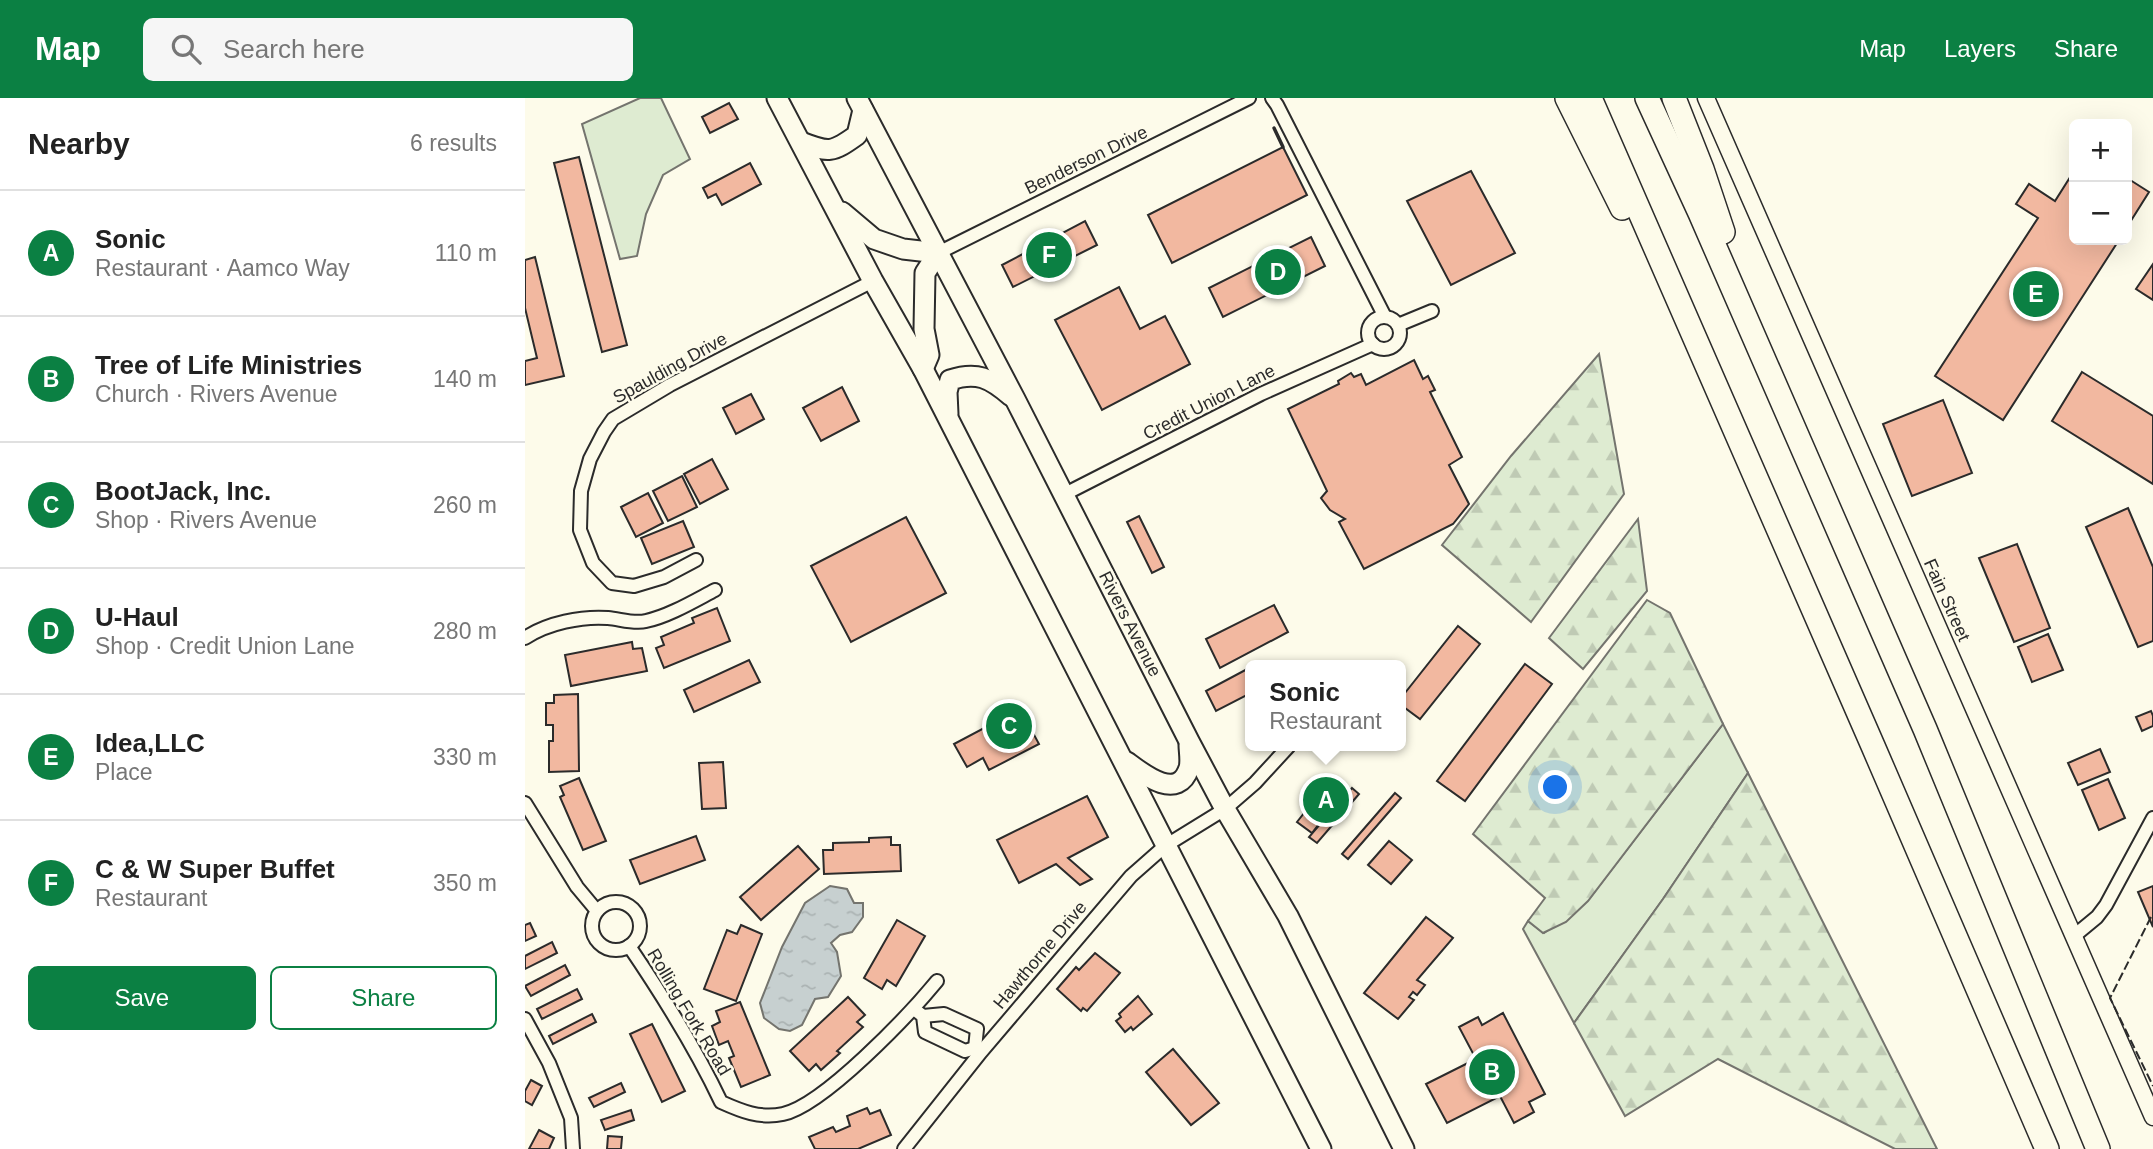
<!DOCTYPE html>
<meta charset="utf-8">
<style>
:root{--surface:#fff;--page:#f6f6f6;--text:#222;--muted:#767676;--line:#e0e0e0;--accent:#0b8043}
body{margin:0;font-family:Arial,sans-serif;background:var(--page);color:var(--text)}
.controls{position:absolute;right:21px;top:21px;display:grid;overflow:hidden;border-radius:10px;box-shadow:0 7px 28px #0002}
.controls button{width:63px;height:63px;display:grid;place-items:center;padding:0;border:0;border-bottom:2px solid var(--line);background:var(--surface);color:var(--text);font:35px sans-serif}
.you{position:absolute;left:1031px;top:690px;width:24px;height:24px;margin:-18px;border:5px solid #fff;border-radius:50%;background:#1a73e8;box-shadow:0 0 0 10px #1a73e833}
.badge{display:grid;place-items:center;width:46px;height:46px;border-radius:50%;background:var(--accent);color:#fff;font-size:23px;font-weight:700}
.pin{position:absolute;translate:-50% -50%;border:4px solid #fff;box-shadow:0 2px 7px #0006}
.popup{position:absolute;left:720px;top:562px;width:161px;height:91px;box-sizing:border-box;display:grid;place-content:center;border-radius:10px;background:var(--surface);filter:drop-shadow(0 2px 5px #0005);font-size:23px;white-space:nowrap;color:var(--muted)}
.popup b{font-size:26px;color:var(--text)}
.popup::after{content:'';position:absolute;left:50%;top:100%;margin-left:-14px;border:14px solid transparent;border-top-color:var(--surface)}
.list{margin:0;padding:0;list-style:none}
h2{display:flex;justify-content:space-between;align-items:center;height:91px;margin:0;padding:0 28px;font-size:30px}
h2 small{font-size:23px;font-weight:400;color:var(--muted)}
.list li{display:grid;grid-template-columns:46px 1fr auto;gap:21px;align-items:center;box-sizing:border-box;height:126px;padding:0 28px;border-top:2px solid var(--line)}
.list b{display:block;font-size:26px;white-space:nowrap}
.list p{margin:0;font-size:23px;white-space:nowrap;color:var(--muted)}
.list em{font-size:23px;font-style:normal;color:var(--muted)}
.actions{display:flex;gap:14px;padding:21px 28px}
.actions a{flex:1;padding:16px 0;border:2px solid var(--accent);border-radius:10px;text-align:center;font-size:24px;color:var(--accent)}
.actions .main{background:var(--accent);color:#fff}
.icon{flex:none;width:38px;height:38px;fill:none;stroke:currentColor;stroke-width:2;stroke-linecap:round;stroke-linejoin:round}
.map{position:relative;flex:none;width:1628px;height:1051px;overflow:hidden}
header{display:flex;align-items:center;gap:42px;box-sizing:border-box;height:98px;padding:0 35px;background:var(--accent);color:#fff}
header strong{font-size:33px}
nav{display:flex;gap:38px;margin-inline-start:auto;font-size:24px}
.search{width:490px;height:63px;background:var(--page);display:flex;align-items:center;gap:18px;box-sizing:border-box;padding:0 24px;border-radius:10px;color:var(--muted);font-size:26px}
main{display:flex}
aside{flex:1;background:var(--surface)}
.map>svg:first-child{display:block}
.grass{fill:#deebd1;stroke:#74746e;stroke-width:2}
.forest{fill:url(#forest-firs);stroke:#74746e;stroke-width:2}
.water{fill:url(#water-ripples);stroke:#74746e;stroke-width:2}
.building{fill:#f2b8a0;stroke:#2b2b2b;stroke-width:2}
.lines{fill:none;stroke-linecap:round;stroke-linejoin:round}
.minor-casing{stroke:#2b2b2b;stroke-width:16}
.tertiary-casing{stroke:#2b2b2b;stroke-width:19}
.primary-casing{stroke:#2b2b2b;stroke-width:23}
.motorway-casing{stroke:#2b2b2b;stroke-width:26}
.minor{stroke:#fdfbea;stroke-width:12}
.tertiary{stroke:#fdfbea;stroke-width:16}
.primary{stroke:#fdfbea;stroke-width:19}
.motorway{stroke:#fdfbea;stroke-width:23}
.fence{stroke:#2b2b2b;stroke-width:2;stroke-dasharray:9 3.5;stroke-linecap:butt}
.wall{stroke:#2b2b2b;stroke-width:3.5}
.labels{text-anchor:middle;stroke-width:5;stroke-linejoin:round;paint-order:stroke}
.street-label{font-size:18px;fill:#2b2b2b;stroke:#fdfbea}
</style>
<header>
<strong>Map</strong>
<div class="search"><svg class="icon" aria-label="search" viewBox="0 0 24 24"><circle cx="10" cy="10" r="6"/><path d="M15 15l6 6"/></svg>Search here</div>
<nav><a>Map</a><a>Layers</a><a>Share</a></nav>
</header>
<main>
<aside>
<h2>Nearby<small>6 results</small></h2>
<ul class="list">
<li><span class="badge">A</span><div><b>Sonic</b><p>Restaurant · Aamco Way</p></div><em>110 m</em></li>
<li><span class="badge">B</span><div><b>Tree of Life Ministries</b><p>Church · Rivers Avenue</p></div><em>140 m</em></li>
<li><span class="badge">C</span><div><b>BootJack, Inc.</b><p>Shop · Rivers Avenue</p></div><em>260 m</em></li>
<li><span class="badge">D</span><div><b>U-Haul</b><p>Shop · Credit Union Lane</p></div><em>280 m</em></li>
<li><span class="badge">E</span><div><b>Idea,LLC</b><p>Place</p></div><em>330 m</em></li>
<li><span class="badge">F</span><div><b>C &amp; W Super Buffet</b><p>Restaurant</p></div><em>350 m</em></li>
</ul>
<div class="actions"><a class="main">Save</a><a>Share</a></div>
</aside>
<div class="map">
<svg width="1628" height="1051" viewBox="0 0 1628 1051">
<defs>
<pattern id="forest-firs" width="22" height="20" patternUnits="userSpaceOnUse" patternTransform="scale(1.75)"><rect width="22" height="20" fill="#deebd1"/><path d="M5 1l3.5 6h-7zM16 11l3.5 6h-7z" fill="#bfcab4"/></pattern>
<pattern id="water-ripples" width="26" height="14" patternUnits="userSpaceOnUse" patternTransform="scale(1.75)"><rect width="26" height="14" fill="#c7d0d0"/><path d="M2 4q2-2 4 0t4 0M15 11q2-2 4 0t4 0" fill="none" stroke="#abb3b3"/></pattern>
</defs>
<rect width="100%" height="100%" fill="#fdfbea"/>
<g class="grass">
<polygon points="115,0 136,0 165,61 138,77 121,116 112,158 95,161 57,26"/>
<polygon points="1198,626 1223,675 1138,801 1049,925 998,831 1003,823 1019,835 1064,801"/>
</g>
<g class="forest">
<polygon points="1074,256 1099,396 1006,524 917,447 986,358"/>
<polygon points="1113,421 1122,493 1058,571 1024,540"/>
<polygon points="1122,502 1145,515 1198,626 1063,803 1041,824 1018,835 1003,823 1020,800 948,736"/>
<polygon points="1223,675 1412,1051 1370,1051 1193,961 1100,1018 1049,925 1138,801"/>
</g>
<polygon class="water" points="305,788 322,791 329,805 338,805 338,819 327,834 315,837 306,845 312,854 316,878 303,899 290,901 277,927 265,933 254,931 239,920 235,905 257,849 280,805"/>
<g class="building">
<polygon points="204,5 213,21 185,35 177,19"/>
<polygon points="758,49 782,97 647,165 623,117"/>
<polygon points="54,59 102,247 77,254 29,65"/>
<polygon points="225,65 236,86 197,107 191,96 183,100 178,90"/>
<polygon points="946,73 990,155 926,187 882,103"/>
<polygon points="1549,73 1549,142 1594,142 1478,322 1410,278 1513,120 1491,106 1504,86 1530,103"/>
<polygon points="1602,80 1624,94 1602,129"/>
<polygon points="560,123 572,147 488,189 477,167"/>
<polygon points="786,139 800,168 698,219 684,190"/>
<polygon points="10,159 39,278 0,287 0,263 12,260 0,210 0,162"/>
<polygon points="1628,166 1628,202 1611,191"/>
<polygon points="594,189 615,231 640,218 665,266 577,312 530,222"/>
<polygon points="889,262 898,281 903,278 910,292 905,294 937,359 924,367 944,406 928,426 839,471 814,424 820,421 805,412 796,400 802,393 763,311 814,286 813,283 826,275 829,279 836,276 841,287"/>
<polygon points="1557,274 1628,318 1628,386 1527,323"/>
<polygon points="317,289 334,323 296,343 278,310"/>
<polygon points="226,296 239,321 211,336 198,310"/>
<polygon points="1418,302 1447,375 1387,398 1358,326"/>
<polygon points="187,361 203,391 175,406 159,376"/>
<polygon points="157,378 172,409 143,423 128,393"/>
<polygon points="123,395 138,425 111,439 96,409"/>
<polygon points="1603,410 1628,469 1628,543 1613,549 1561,429"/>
<polygon points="614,418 639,469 627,475 602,424"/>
<polygon points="381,419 421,495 326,544 286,468"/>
<polygon points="158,423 169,449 127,466 116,440"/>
<polygon points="1492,446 1525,530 1489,544 1454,460"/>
<polygon points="749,507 763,534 695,570 681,541"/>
<polygon points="192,510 205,543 139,570 131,550 139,547 136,539 169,525 167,520"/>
<polygon points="933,528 955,546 895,621 876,607 876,600"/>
<polygon points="1523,536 1538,572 1507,584 1493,549"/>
<polygon points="107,544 108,551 117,550 122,573 46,588 40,557"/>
<polygon points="224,562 235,584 169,614 159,592"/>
<polygon points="1000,566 1027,586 940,703 912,683"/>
<polygon points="726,569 726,595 691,613 681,593"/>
<polygon points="53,596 54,673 24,674 24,643 28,643 28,627 21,627 21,605 29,605 29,597"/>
<polygon points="495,611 514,646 464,672 458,660 442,669 429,646"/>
<polygon points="1626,613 1628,618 1628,628 1617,633 1611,619"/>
<polygon points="1575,651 1585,674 1553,687 1543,665"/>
<polygon points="198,664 201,710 177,711 174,665"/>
<polygon points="54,680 81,743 58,752 35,699 39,697 35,688"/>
<polygon points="806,681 821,694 801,716 804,719 800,724 797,722 787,735 772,724"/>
<polygon points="1583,681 1600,720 1574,732 1557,692"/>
<polygon points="827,690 834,696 792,745 784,739 796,725 799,727 806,718 804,716"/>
<polygon points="870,695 876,700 823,761 817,756"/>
<polygon points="562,698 583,739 543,760 567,781 555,787 531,766 494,785 472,742"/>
<polygon points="171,738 180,762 115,786 105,762"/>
<polygon points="366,739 366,747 375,747 376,773 299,776 298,752 308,752 308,745 344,744 344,740"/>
<polygon points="864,743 887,762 866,786 843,767"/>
<polygon points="273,748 294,771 236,822 215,799"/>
<polygon points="1628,788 1628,829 1613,794"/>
<polygon points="901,819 928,840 892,882 900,887 892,897 888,894 884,899 889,902 873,921 839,895"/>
<polygon points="372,822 400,838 371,888 362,882 357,891 339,880"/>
<polygon points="5,825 11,838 0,843 0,827"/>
<polygon points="216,827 237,836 211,903 179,891 202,832 212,836"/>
<polygon points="27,844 32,855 0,871 0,858"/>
<polygon points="570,855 595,875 562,913 558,910 556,913 532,891 551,869 554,872"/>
<polygon points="40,867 45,877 6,898 0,888"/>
<polygon points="52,891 57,901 17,921 12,911"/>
<polygon points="613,898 627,916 608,932 606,929 600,934 591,923 596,919 594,916"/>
<polygon points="323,899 340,917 332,924 338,929 312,953 315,955 296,972 291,966 284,973 265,953"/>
<polygon points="215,904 245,977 216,989 204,960 209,958 203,943 194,947 187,928 195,924 191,913"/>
<polygon points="978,915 1020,996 1004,1004 1009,1014 989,1025 975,998 922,1025 901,986 951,961 934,929 953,919 957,927"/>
<polygon points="67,916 71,924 28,946 24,938"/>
<polygon points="127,926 160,993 137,1004 105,936"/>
<polygon points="648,951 694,1005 666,1027 621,974"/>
<polygon points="6,982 17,988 7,1007 0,1003 0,993"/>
<polygon points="96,985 100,994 69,1009 64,1000"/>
<polygon points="342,1010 345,1016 355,1012 366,1037 333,1051 290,1051 284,1039 308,1029 311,1034 325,1028 322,1018"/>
<polygon points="106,1012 109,1022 80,1032 76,1022"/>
<polygon points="14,1032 29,1040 24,1051 4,1051"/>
<polygon points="83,1038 97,1039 96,1051 82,1051"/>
</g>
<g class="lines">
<g class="minor-casing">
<g id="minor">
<polyline points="747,0 752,7 860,219"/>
<polyline points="413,155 724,0"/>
<circle cx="859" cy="235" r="16"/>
<polyline points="873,227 907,213"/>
<polyline points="538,397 736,296 848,246"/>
<polyline points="171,462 139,479 109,488 87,485 68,465 55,432 56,393 65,361 79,334 88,321 145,287 348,183"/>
<path d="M 0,540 C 22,525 57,518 83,520 C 95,521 109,526 121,523 C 144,518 169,503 190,492"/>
<polyline points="0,705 52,789 72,813"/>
<circle cx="91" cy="828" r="24"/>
<polyline points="1549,838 1572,819 1581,807 1628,720"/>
<path d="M 104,848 C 138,898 170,949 196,1004 C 216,1013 235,1021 258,1016 C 299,1007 384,917 412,883"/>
<polyline points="389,911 398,918 400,934 440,953 450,950"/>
<polyline points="398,918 419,916 452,931 450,950"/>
<polyline points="0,921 24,965 46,1020 48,1051"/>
<polyline points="379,1051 456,954 606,778 640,748 700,711 730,685 764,648"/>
</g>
</g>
<g class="tertiary-casing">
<polyline id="tertiary" points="1181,0 1628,1019"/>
</g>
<g class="primary-casing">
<g id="primary">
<polyline points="252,0 348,183 398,271 796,1051"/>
<polyline points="332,0 490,301 664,643 700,711 763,818 879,1051"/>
<path d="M 276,44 C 304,55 307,55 332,37 L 338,12"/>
<polyline points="317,114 349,141 378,151 413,155"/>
<polyline points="398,271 404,257 399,231 400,175 413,155"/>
<path d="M 423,316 L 422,294 L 425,282 C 452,273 465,280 486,298"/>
<path d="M 602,664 C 618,676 653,704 664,670 C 666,663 664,653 664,647"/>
</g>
</g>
<g class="motorway-casing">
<g id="motorway">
<polyline points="1042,0 1097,110"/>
<polyline points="1065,0 1348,648 1522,1051"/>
<polyline points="1122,0 1175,115 1400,631 1573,1051"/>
<polyline points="1149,0 1177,71 1198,134"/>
</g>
</g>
<use href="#minor" class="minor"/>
<use href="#tertiary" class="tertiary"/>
<use href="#primary" class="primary"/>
<use href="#motorway" class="motorway"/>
<polyline class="fence" points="1626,819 1585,900 1628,988"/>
<polyline class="wall" points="749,30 758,49"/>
</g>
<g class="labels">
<g class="street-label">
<text transform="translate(561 62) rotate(-26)" y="6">Benderson Drive</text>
<text transform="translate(145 270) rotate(-29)" y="6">Spaulding Drive</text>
<text transform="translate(684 304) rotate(-27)" y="6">Credit Union Lane</text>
<text transform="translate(1422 502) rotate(66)" y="6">Fain Street</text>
<text transform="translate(605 526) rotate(63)" y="6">Rivers Avenue</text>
<text transform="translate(515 857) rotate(-50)" y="6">Hawthorne Drive</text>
<text transform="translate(164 914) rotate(59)" y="6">Rolling Fork Road</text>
</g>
</g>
</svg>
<div class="controls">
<button>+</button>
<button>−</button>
</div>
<div class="you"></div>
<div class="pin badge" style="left:801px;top:702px">A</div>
<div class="popup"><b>Sonic</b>Restaurant</div>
<div class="pin badge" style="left:967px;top:974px">B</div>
<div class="pin badge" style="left:484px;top:628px">C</div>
<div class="pin badge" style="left:753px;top:174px">D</div>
<div class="pin badge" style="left:1511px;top:196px">E</div>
<div class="pin badge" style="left:524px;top:157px">F</div>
</div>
</main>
